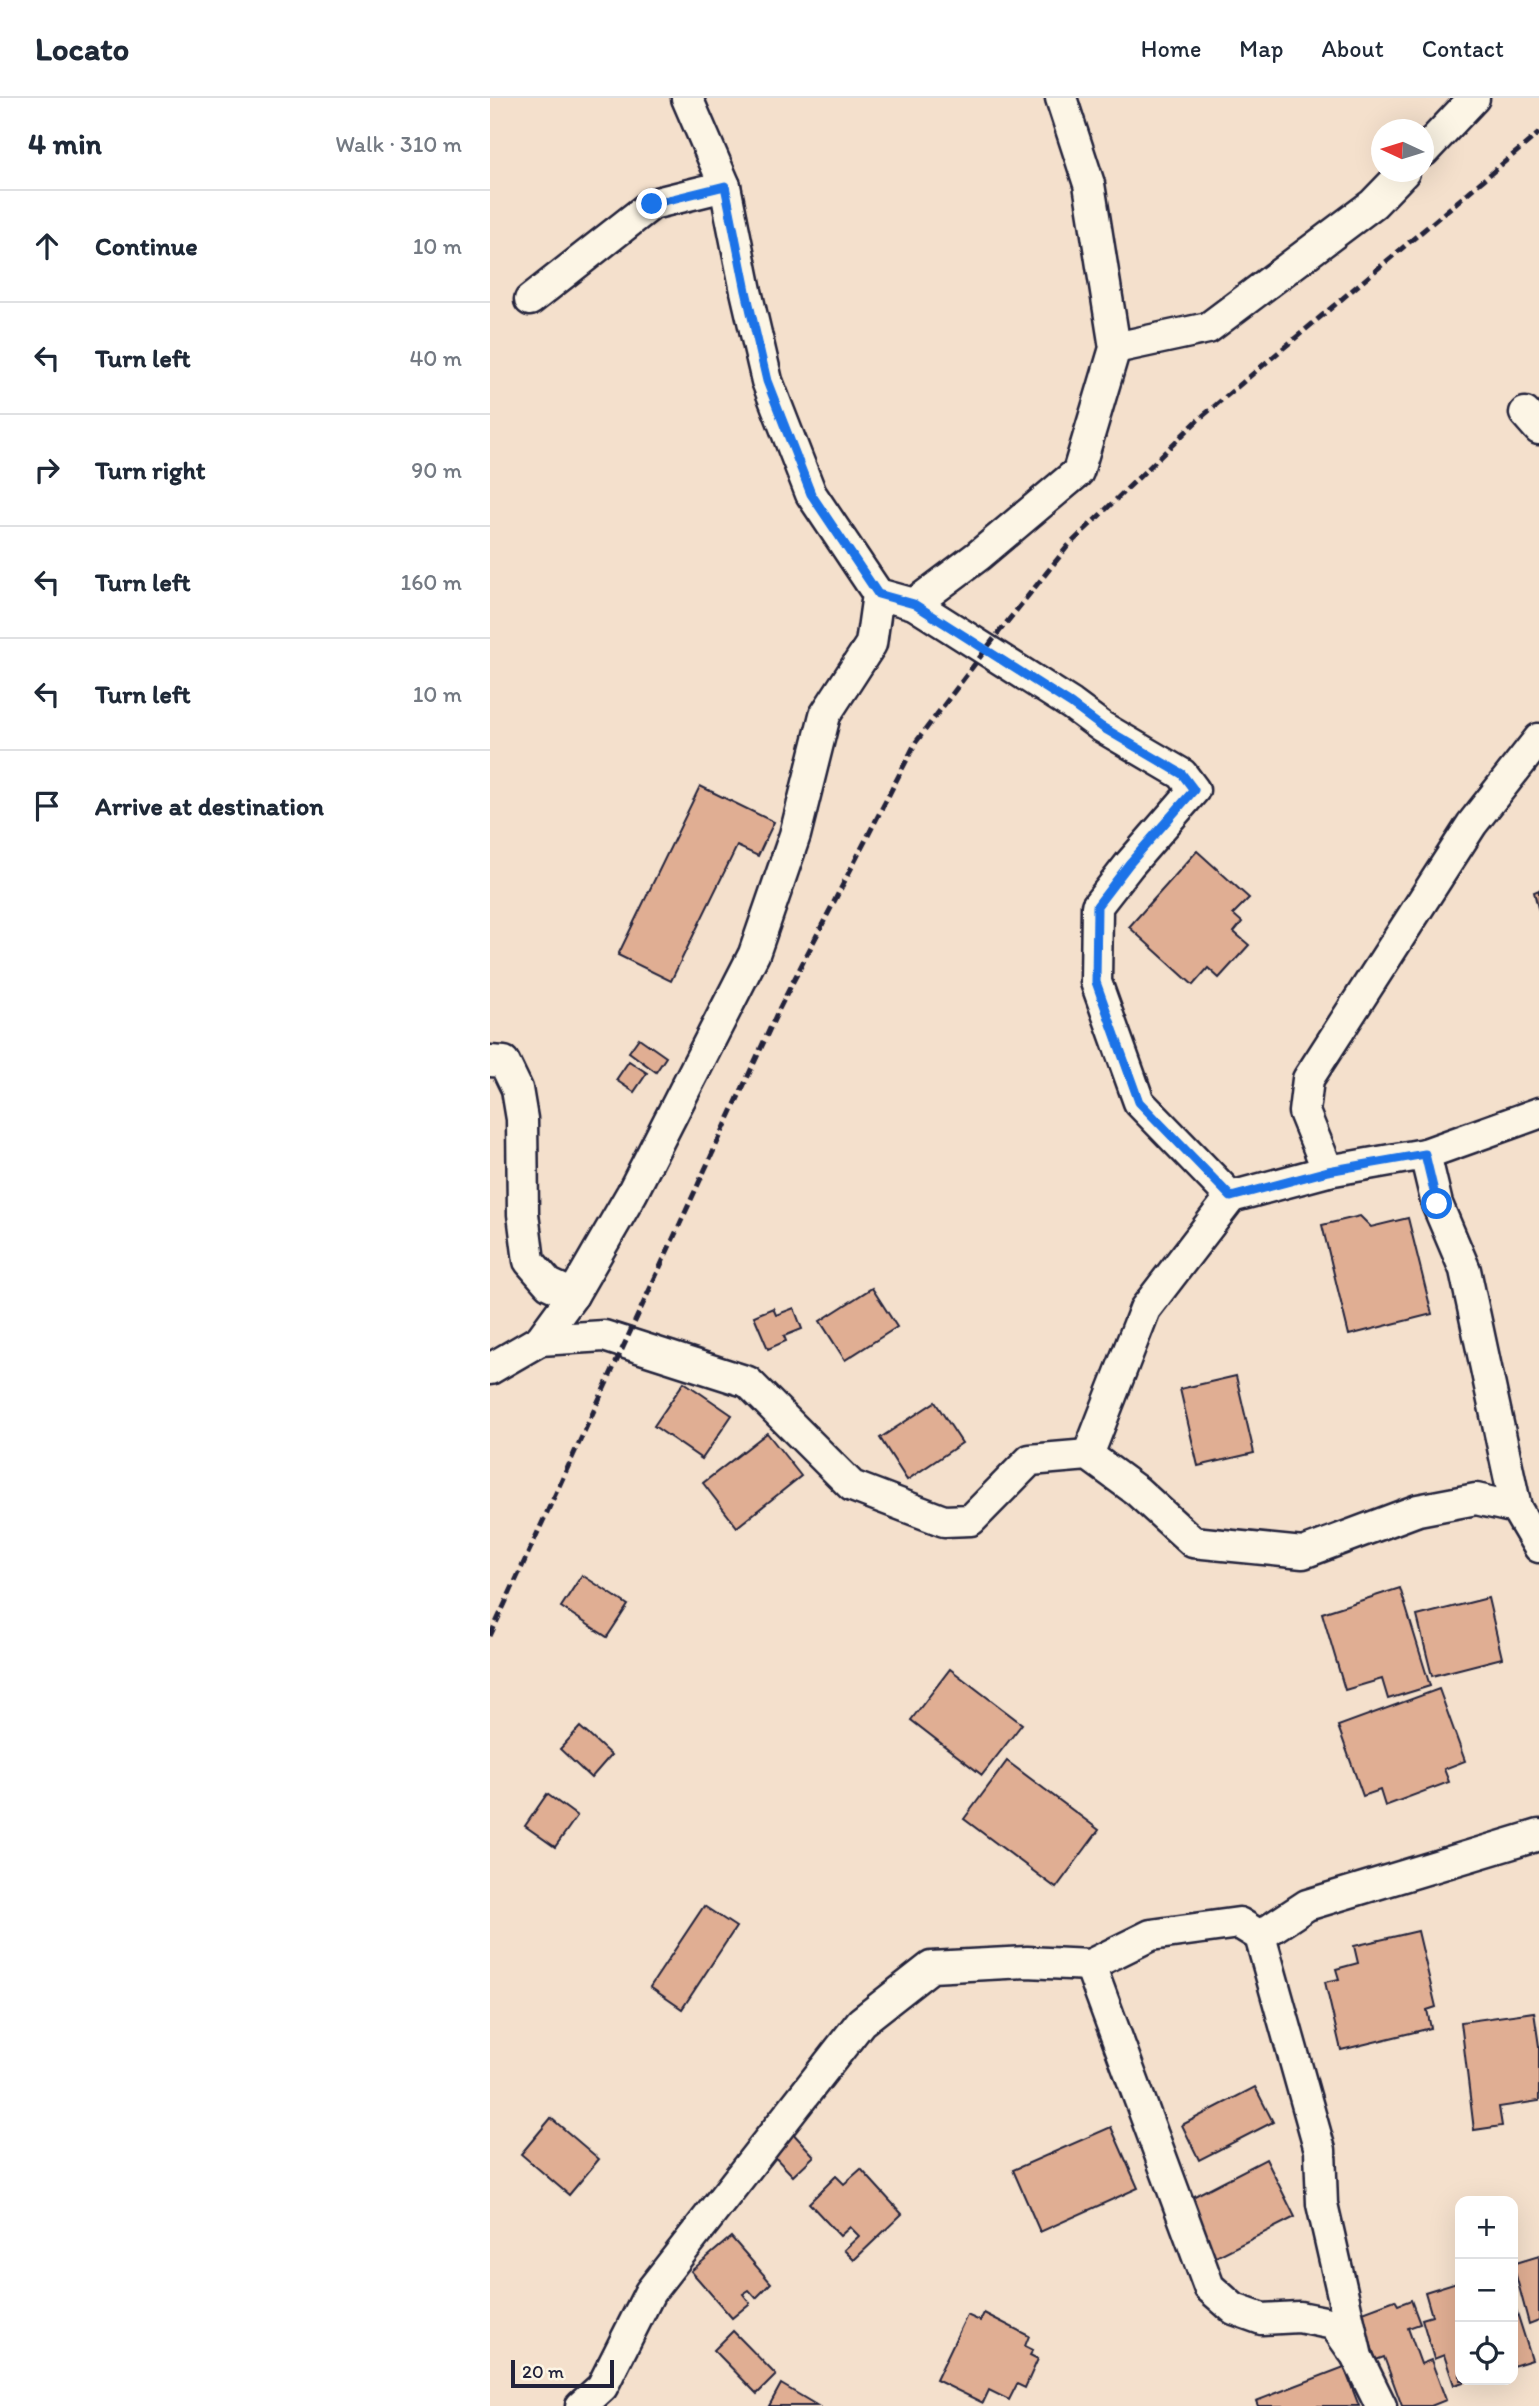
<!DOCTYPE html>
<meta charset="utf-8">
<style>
:root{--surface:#fff;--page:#f6f6f7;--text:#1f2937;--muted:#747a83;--line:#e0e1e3}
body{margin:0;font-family:Itim,sans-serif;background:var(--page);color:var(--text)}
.controls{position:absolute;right:21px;bottom:21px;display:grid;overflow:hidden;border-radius:14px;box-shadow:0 7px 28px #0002}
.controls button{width:63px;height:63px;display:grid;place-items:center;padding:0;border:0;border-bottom:2px solid var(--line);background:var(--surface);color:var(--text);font:35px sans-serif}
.compass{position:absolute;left:881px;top:21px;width:63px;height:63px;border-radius:50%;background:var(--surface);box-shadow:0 7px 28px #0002;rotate:274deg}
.scale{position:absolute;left:21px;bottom:18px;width:103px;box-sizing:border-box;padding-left:7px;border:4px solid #22223b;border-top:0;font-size:19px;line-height:24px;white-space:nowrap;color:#22223b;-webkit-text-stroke:5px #fcf5e5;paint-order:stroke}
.stop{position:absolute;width:21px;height:21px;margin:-16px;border:5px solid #1a73e8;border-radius:50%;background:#fff}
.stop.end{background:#1a73e8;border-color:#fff;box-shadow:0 2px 7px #0008}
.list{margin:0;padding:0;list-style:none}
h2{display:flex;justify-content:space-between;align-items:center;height:91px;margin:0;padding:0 28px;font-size:30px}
h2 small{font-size:23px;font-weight:400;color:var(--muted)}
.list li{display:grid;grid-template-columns:46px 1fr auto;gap:21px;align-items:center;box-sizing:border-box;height:112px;padding:0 28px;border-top:2px solid var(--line)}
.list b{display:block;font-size:26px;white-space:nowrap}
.list em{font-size:23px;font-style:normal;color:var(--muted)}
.icon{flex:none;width:38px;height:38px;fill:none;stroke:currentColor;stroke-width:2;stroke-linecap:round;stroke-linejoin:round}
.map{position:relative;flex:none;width:1049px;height:2308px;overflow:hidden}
header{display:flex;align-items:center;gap:42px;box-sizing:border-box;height:98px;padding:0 35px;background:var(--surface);border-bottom:2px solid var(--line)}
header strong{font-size:33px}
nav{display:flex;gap:38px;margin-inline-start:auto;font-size:24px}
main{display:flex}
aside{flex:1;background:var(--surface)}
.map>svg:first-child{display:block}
.building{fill:#e0ae93;stroke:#22223b;stroke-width:2}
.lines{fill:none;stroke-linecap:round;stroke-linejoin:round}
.street-casing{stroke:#22223b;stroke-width:35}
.street{stroke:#fcf5e5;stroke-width:30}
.rail{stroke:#22223b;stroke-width:5;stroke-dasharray:10 5;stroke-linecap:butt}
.route{stroke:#1a73e8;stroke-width:9}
</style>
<header>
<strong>Locato</strong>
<nav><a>Home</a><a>Map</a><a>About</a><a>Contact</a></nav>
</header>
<main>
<aside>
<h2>4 min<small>Walk · 310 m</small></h2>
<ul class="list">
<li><svg class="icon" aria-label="ahead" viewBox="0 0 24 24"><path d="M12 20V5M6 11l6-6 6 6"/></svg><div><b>Continue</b></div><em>10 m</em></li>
<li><svg class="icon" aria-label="left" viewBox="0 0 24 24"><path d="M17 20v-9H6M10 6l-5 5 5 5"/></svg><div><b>Turn left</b></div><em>40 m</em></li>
<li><svg class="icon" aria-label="right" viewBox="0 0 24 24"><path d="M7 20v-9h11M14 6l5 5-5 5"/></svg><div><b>Turn right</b></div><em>90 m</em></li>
<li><svg class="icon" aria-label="left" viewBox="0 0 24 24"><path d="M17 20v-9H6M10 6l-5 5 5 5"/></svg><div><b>Turn left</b></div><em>160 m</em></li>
<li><svg class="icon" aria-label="left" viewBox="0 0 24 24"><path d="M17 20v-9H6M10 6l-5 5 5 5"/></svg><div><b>Turn left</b></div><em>10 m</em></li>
<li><svg class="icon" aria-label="arrive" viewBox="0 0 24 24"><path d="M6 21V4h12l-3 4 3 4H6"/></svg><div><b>Arrive at destination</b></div></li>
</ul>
</aside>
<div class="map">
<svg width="1049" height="2308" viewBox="0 0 1049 2308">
<rect width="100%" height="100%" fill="#f4e0cc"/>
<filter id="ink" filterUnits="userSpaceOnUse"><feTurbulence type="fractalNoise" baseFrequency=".0143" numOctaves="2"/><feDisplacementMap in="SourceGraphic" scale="14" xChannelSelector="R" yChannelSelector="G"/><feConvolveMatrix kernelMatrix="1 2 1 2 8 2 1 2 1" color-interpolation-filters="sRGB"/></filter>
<g filter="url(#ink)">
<g class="building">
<polygon points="210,688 284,724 268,758 247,748 181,883 128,857"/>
<polygon points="707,753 759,800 743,816 752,824 744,834 759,847 729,880 718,870 703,887 639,829"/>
<polygon points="1049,792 1049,814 1044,794"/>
<polygon points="149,940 176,959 166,974 139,954"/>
<polygon points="139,963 157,975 144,994 126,982"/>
<polygon points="870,1118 881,1129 918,1120 942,1216 859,1237 832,1127"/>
<polygon points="382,1190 407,1229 355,1262 330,1223"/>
<polygon points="283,1210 286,1217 304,1210 312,1231 294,1238 296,1243 278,1251 264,1218"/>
<polygon points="746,1278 764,1355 708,1368 690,1291"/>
<polygon points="194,1284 242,1317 212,1361 164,1328"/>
<polygon points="445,1304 472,1345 417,1382 390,1340"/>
<polygon points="277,1335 311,1378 247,1429 213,1385"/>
<polygon points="92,1477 138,1507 117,1539 71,1509"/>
<polygon points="910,1490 940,1588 898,1601 892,1581 855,1592 832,1515"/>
<polygon points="998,1500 1012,1560 942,1578 927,1518"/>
<polygon points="460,1571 532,1626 492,1677 421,1622"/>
<polygon points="949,1591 975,1663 954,1671 959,1684 895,1708 890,1692 873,1698 848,1628"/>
<polygon points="90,1629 121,1657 101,1680 70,1651"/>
<polygon points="517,1663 609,1732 566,1790 474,1721"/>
<polygon points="57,1696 87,1718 65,1749 35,1728"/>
<polygon points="214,1808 246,1829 192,1911 160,1889"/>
<polygon points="928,1833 946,1909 937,1912 941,1930 851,1952 835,1884 849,1881 846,1871 868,1865 864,1848"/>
<polygon points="1044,1914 1049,1948 1049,2003 1009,2009 1012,2028 984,2032 971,1924"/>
<polygon points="765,1989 783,2024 709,2062 692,2027"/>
<polygon points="61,2020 109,2061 79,2097 31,2056"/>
<polygon points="621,2029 648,2090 550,2134 523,2072"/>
<polygon points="299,2031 324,2058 303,2078 278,2052"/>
<polygon points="776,2061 805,2119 720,2162 691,2105"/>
<polygon points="371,2071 412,2116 364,2162 354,2152 369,2138 360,2129 350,2138 319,2105 346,2078 354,2086"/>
<polygon points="241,2139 281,2185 266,2200 259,2192 253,2196 260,2205 242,2220 201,2173"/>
<polygon points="1049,2158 1049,2222 1039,2226 1023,2166"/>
<polygon points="970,2183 970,2282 980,2282 964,2287 954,2257 944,2261 932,2221 942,2218 935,2194"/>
<polygon points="905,2202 908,2207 921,2202 930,2226 918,2230 931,2266 941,2262 956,2302 941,2308 912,2308 894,2259 886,2262 870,2215"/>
<polygon points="1023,2202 1042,2262 1023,2268"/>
<polygon points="494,2215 539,2238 535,2248 543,2252 540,2257 548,2261 535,2290 527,2286 519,2302 499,2292 493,2305 446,2282 477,2217 490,2223"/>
<polygon points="243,2233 286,2277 267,2296 224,2252"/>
<polygon points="854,2269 869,2308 768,2308 766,2303"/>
<polygon points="291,2286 328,2308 279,2308"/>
</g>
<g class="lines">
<g class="street-casing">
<g id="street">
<polyline points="197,0 235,88 256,193 277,283 321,396 388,496 424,506 581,606 612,629 692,676 704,692 639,767 607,808 606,884 649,1004 741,1099 838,1073 935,1056 1049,1015"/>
<polyline points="934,53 984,0"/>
<polyline points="40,202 162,106 235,88"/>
<polyline points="625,250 718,230 883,106 914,74"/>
<polyline points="1035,315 1049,331"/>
<polyline points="424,506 488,458 588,374 625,250 599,86 571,0"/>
<polyline points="0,963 14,964 27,991 32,1021 33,1116 39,1163 59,1186 83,1197"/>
<polyline points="935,1056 947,1106 975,1172 1026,1410"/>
<polyline points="838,1073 814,1014 818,981 982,726 1049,641"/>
<polyline points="50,1242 114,1238 258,1284 362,1388 454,1423 481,1422 540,1362 598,1357 647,1393 703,1444 813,1455 928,1412 986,1401 1026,1410 1049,1449"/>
<polyline points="0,1271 50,1242 83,1197 142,1095 264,856 305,737 335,617 381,546 388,496"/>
<polyline points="598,1357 655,1211 741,1099"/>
<polyline points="770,1838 817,1807 1049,1737"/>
<polyline points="600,1867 719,2189 744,2211 772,2221 809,2219 844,2226 863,2253"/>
<polyline points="91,2308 112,2289 160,2194 371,1924 441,1869 537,1864 600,1867 661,1837 749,1825 770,1838 830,2052 832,2106 867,2259 891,2308"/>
</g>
</g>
<use href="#street" class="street"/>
<polyline class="rail" points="0,1538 288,913 426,644 509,534 578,448 708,322 1049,35"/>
</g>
</g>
<g class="lines" filter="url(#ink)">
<polyline class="route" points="162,106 235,88 256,193 277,283 321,396 388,496 424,506 581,606 612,629 692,676 704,692 639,766 607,808 606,884 649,1004 741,1099 838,1073 935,1056 947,1106"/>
</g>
</svg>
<div class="controls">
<button>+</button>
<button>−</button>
<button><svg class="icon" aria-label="locate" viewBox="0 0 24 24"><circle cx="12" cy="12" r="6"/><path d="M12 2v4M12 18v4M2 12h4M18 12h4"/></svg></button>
</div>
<svg class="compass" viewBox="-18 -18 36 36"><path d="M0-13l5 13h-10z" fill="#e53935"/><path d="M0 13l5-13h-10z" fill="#747a83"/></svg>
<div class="scale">20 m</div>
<div class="stop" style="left:947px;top:1106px"></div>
<div class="stop end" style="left:162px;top:106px"></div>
</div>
</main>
